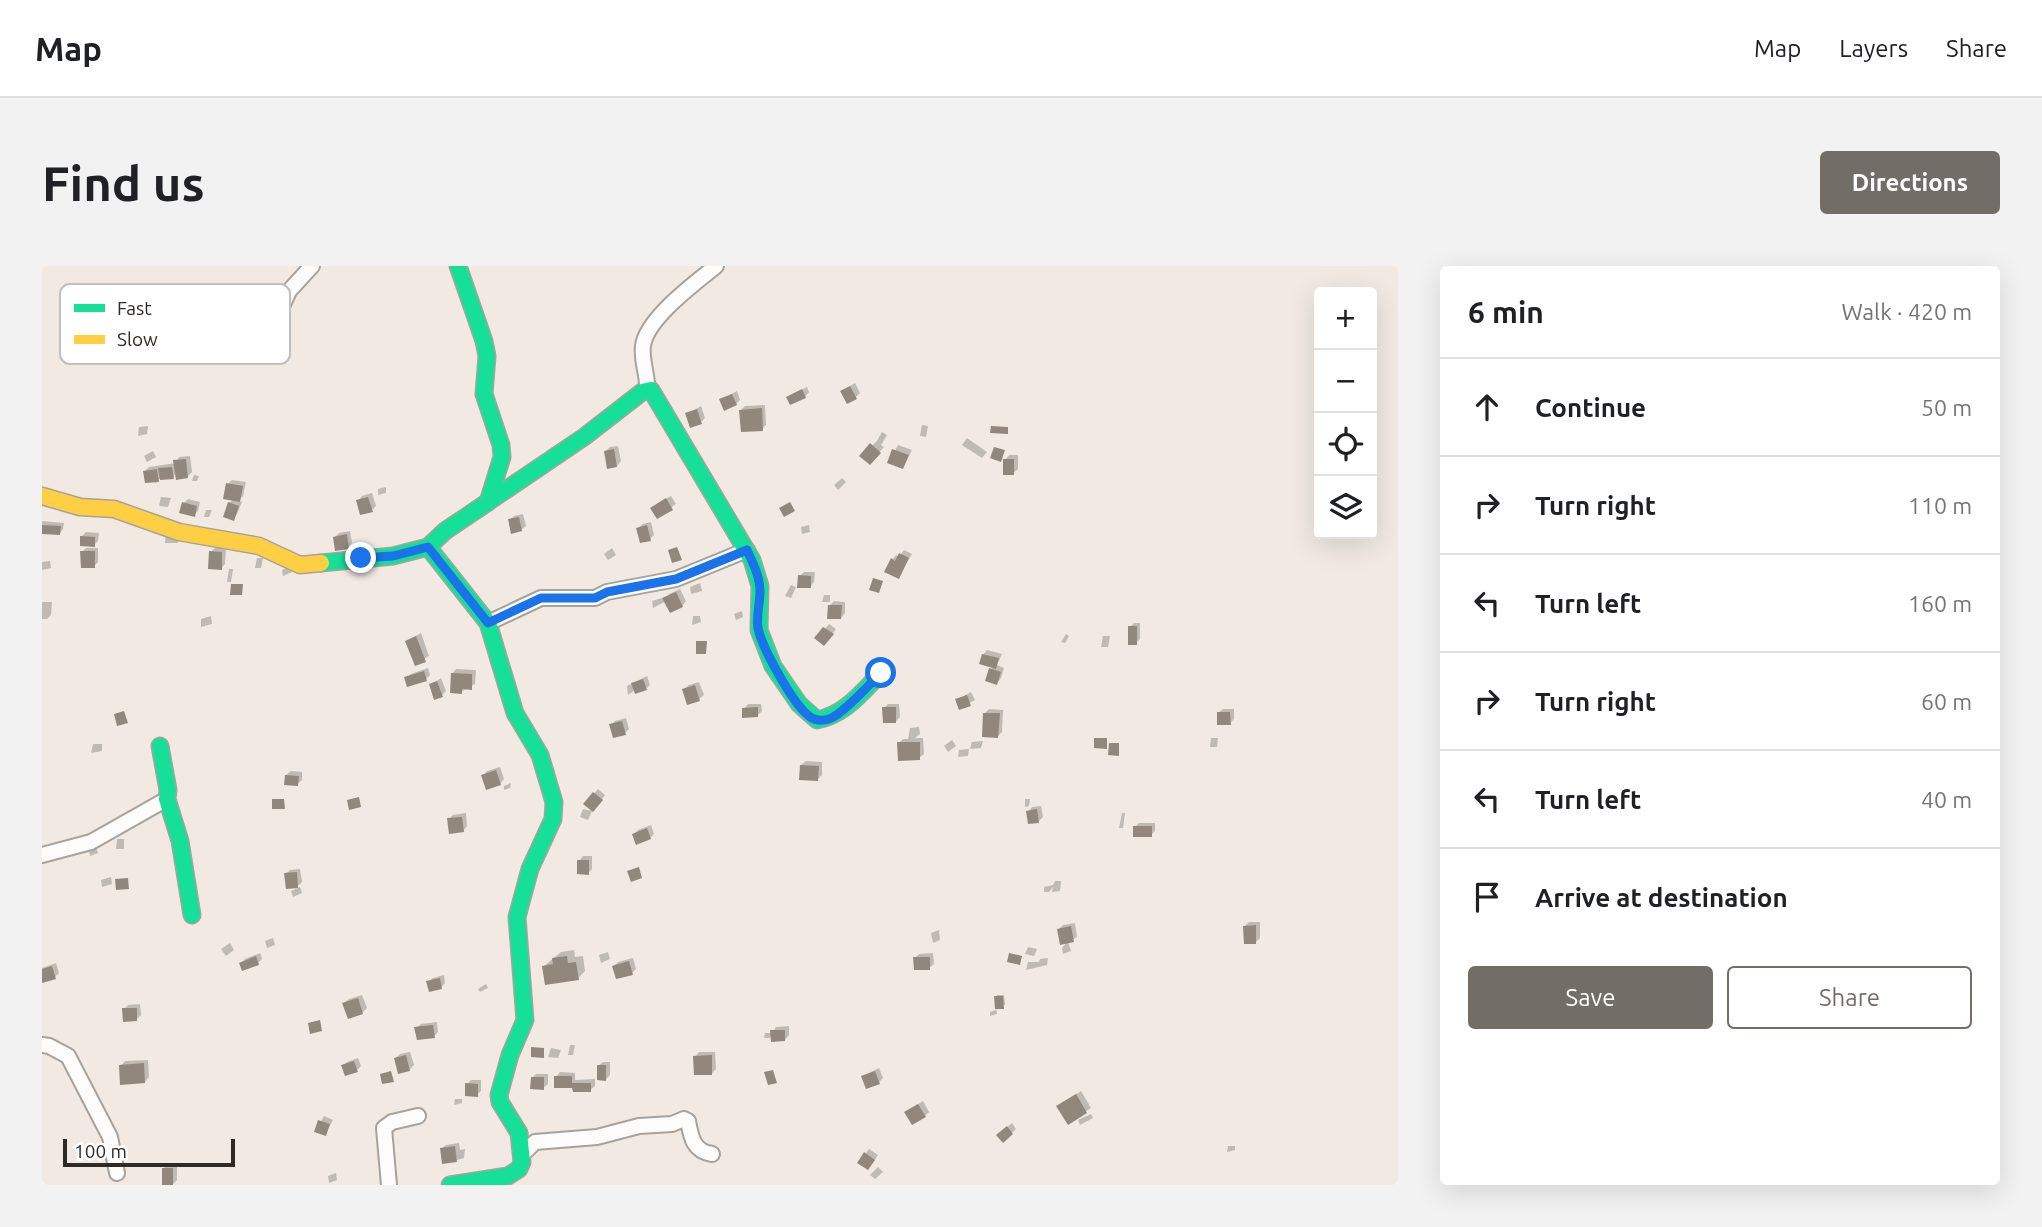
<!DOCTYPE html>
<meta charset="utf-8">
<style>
:root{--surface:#fff;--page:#f2f2f2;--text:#202124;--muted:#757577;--line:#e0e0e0;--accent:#736d67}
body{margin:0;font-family:Ubuntu,sans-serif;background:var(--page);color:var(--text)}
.controls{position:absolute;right:21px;top:21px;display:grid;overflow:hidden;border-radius:7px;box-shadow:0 7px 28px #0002}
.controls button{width:63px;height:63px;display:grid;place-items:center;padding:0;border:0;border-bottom:2px solid var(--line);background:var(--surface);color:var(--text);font:35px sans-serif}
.scale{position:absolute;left:21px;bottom:18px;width:172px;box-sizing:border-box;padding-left:7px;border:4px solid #2f2a25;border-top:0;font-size:19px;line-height:24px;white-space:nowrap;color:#2f2a25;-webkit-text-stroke:5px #fff;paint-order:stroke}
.stop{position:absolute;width:21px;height:21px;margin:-16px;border:5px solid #1a73e8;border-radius:50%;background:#fff}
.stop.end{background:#1a73e8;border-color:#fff;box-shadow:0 2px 7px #0008}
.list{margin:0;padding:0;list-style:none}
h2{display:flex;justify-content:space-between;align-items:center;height:91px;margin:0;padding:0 28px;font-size:30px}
h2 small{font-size:23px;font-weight:400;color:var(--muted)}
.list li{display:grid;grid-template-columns:46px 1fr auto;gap:21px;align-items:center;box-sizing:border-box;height:98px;padding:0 28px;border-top:2px solid var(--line)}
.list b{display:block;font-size:26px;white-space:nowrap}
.list em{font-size:23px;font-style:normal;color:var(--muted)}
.actions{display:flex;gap:14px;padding:21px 28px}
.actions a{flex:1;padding:16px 0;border:2px solid var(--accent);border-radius:7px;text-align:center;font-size:24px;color:var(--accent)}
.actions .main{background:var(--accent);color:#fff}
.icon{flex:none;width:38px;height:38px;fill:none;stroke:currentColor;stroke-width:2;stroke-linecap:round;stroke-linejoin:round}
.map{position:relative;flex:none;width:1356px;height:919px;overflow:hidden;border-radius:7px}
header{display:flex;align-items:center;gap:42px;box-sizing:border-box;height:98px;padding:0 35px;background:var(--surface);border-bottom:2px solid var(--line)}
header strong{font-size:33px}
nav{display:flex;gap:38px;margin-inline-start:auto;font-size:24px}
.intro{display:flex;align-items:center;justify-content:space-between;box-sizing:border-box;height:168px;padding:0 42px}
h1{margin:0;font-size:49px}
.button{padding:18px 32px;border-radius:7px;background:var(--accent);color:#fff;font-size:24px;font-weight:700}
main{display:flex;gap:42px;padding:0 42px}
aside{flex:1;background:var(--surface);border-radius:7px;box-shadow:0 7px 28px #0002}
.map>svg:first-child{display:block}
.shadow{fill:#0003}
.building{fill:#91877d}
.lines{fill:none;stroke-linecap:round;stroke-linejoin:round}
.street-casing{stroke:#a7a29c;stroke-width:18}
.fast-casing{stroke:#a7a29c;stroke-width:19}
.slow-casing{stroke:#a7a29c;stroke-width:19}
.street{stroke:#fdfcfb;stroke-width:14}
.fast{stroke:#16e098;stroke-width:16}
.slow{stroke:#ffcf43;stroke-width:16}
.route{stroke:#1a73e8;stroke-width:9}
.key{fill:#fff;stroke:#c1bfbe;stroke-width:2}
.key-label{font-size:19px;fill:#2f2a25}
</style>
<header>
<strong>Map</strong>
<nav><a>Map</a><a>Layers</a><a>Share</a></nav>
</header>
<div class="intro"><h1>Find us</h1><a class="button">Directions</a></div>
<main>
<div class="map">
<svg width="1356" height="919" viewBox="0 0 1356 919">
<rect width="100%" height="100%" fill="#f1e9e2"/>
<g class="shadow">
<polygon points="813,117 818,127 814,131 800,125"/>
<polygon points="765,121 767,126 763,131 746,131"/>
<polygon points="695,125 698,134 694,138 679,134"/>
<polygon points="723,139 724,159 720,163 699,144 703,140"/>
<polygon points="659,140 663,152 659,156 645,148"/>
<polygon points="880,159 886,160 884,171 878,170"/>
<polygon points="106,160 105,168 96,170 97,161"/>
<polygon points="840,166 845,169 839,179 842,181 828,197 820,189 835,175"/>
<polygon points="925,172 945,186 940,192 920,179"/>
<polygon points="856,179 870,184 861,201 847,196"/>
<polygon points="576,180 579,195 575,200 564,185 568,181"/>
<polygon points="111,185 114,191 105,196 102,190"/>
<polygon points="967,189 976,189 976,203 971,207 963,194"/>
<polygon points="148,190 150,206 146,210 135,207 131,211 104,215 103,205 107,201 134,197 137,191"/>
<polygon points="152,209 157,210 155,215 150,215"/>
<polygon points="800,212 804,216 796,224 792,219"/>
<polygon points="190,214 204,216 201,230 196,235 200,236 195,248 191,253 187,237 192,233 186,218"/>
<polygon points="344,221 344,227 336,229 336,223"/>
<polygon points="330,227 334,240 330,244 316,235 320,230"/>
<polygon points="629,230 634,238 616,251 615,238"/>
<polygon points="119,231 129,232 126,241 117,240"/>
<polygon points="146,233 158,236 156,245 152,249 142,237"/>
<polygon points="164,244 170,244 167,251 162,251"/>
<polygon points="481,248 484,260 479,264 468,254 472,250"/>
<polygon points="0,255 22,257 21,263 17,268 0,266"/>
<polygon points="609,256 612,269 608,273 596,262 601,258"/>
<polygon points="767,259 768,266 760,268 759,261"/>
<polygon points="308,265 310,277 306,281 293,271 297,267"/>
<polygon points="44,266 57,267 56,275 52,279 40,270"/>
<polygon points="124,267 139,273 135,277 123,277"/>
<polygon points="44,282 56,282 56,296 52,300 40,286"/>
<polygon points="173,282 184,282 183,298 179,302 169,286"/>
<polygon points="570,282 574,289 566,294 562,288"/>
<polygon points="862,284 870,288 856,311 850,294 854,289 857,291"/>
<polygon points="215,292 221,292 219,302 213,302"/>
<polygon points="8,295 9,302 0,304 0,296"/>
<polygon points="249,300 250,306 241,310 240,304"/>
<polygon points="187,303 191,303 189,316 185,316"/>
<polygon points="762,306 773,306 772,316 768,321 758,310"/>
<polygon points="658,317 660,325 649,328 648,321"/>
<polygon points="749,319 754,321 749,332 743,330"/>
<polygon points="638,323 644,335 640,340 624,335 611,342 610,335 620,332 621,334 627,328"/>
<polygon points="782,329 788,329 788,336 780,336"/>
<polygon points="792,335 803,336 803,347 799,352 788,339"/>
<polygon points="0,336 10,336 9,349 5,353 0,353"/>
<polygon points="700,345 701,351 694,354 692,348"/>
<polygon points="169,350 170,358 159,361 159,353"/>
<polygon points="651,350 658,350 659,356 650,359"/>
<polygon points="1092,357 1098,357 1098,373 1094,377 1088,361"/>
<polygon points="787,358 794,363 786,373 775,372"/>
<polygon points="379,367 387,390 374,398 365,375"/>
<polygon points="1024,368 1027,370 1023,377 1019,376"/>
<polygon points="1061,370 1068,370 1066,381 1059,381"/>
<polygon points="945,384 960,388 955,399 962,402 959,412 955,417 949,403 952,400 941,389"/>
<polygon points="386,402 388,409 384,413 364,412 369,408"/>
<polygon points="414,403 434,404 433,418 419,426 410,408"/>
<polygon points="605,410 608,419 604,423 593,424 586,429 585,420"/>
<polygon points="399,412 404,425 400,429 389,419"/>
<polygon points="657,416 662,429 657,433 642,423 647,419"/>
<polygon points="929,426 933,434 918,442 915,434"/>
<polygon points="706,438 719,438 720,445 715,450 702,443"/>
<polygon points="846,438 857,438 858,451 854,455 842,442"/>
<polygon points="947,443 961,444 960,466 956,470 943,447"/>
<polygon points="1181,443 1192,443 1192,453 1188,457 1176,447"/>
<polygon points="584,452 587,463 583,467 569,459 573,455"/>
<polygon points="877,461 878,468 873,472 881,472 882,488 877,492 857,477 861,473 866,473 868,462"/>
<polygon points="1169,472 1176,472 1175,481 1168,481"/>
<polygon points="910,474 914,480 906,486 902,480"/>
<polygon points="941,475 939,482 928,483 930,476"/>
<polygon points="51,478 60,478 60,485 49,487"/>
<polygon points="927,483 926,490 916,491 917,484"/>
<polygon points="764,495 780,496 780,509 776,513 759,499"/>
<polygon points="458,501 462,513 458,518 441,510 445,505"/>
<polygon points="249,505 260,506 260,514 255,518 244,509"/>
<polygon points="469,517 468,522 462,524 462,520"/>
<polygon points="556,523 563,529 555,540 543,538"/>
<polygon points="983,533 988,533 987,540 983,541"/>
<polygon points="999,540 1001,551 997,555 986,546 990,541"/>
<polygon points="541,543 550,545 546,554 538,551"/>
<polygon points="424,547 425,560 421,565 407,553 411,549"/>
<polygon points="1080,547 1083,547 1081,562 1077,562"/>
<polygon points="1097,557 1113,557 1113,565 1109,569 1093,561"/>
<polygon points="609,559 612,568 608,572 592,568 596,564"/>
<polygon points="75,573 82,573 82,583 74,583"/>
<polygon points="54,581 56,587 48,590 47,584"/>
<polygon points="541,590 550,590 550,603 546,607 537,595"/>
<polygon points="258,603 260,616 256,620 244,608 248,604"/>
<polygon points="69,611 70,618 60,621 59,614"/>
<polygon points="1013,615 1019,615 1018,625 1010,626 1011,621 1007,626 1002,626 1002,621 1011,619"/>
<polygon points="258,621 260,627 251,631 249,625"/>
<polygon points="1207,656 1218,656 1218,672 1214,676 1203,660"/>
<polygon points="1033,657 1035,671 1026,676 1029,685 1021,688 1020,682 1025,676 1017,663 1021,659"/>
<polygon points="897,664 898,674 891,677 889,667"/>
<polygon points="231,672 233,679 225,682 223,675"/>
<polygon points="188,677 192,684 184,690 179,683"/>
<polygon points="986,681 995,683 992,690 983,688"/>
<polygon points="532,684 533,691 541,690 543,705 536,712 502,700 519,686"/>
<polygon points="566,686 568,693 559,697 557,689"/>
<polygon points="218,687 220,693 216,697 199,697 203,693"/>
<polygon points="891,687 892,698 887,702 873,692 877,688"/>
<polygon points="591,692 594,703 590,707 572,700 576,696"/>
<polygon points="1006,692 1005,699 984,704 986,696 997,696 998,693"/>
<polygon points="14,697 17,707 13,711 0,712 0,702"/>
<polygon points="402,709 403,717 399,722 386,716 391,712"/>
<polygon points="444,718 446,722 438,726 436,723"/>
<polygon points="320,729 325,742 321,746 307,751 302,737 307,733"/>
<polygon points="955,729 962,729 963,739 954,741 955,748 948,750 948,746 954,744 954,731"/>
<polygon points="98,738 99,749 94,754 82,743 86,739"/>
<polygon points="395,756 396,766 392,770 374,762 379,758"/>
<polygon points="747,760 747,769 743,774 730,769 727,772 722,772 723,767 730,767 734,761"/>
<polygon points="528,779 533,779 531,789 526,789"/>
<polygon points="509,782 519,784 516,792 506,791"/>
<polygon points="368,786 372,799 367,804 354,792 358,788"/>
<polygon points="657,786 673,786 674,803 670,807 653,791"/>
<polygon points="316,792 319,800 315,804 301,800 305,796"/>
<polygon points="106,794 107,811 103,816 79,800 83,795"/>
<polygon points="561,796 568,796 568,809 564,813 556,800"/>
<polygon points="837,802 841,812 837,816 821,810"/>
<polygon points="518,806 533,807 533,814 553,813 553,820 548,824 532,821 514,811"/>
<polygon points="494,808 506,808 506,818 501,822 490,812"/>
<polygon points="429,814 439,814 439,825 435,829 425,818"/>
<polygon points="1039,825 1049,842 1027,856 1017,840"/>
<polygon points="413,833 420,833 420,837 412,839"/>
<polygon points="881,835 887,846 883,850 864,846"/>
<polygon points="1049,848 1051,852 1038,859 1036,854"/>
<polygon points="282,850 291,854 283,868 274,865"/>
<polygon points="970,857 974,863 970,867 960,865"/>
<polygon points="417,877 418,884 423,883 422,892 415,894 399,883 404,879"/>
<polygon points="1186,880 1193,880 1193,884 1185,886"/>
<polygon points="827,883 836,889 830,898 823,888"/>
<polygon points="126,898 135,898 135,914 130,919 122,902"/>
<polygon points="836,901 841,906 833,913 828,909"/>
<polygon points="294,907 295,914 287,917 286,910"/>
</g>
<g class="building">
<polygon points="808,120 815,133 805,138 798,125"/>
<polygon points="760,123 764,132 748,139 744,131"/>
<polygon points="690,128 695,139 682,145 677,133"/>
<polygon points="720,142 721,165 699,166 697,144"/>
<polygon points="655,143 660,158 648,162 643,147"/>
<polygon points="949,160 966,161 966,168 948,167"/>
<polygon points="828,177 839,187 828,199 817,190"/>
<polygon points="952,181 963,184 959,196 948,192"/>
<polygon points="572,183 575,201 565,203 562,185"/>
<polygon points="850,183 867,189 861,203 845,197"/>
<polygon points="144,193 146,212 134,214 131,194"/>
<rect x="961" y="193" width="11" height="16"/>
<polygon points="130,201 132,213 118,214 116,202"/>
<polygon points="115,203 117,216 103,217 101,205"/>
<polygon points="184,217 201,220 198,236 181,233"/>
<polygon points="326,231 331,246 318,249 314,234"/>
<polygon points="624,232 631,244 615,253 608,242"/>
<polygon points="140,236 155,240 153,251 137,247"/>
<polygon points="186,236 197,240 192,255 181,251"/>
<polygon points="748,236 753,245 742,251 737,242"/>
<polygon points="477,251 480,265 469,268 466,253"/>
<polygon points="0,259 19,260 18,269 0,268"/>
<polygon points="605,259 609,275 598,277 594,262"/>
<polygon points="305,268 307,283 293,285 291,271"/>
<polygon points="38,270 53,271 53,281 38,280"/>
<polygon points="635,281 640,294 630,297 626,284"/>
<polygon points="38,285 53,285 53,302 39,302"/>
<polygon points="167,285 180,286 180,304 166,303"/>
<polygon points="857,287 867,292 857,313 842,306 849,292 853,295"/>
<polygon points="756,309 769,310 769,322 755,322"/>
<polygon points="831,312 841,315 837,327 827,324"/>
<polygon points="189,318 201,318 200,329 188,329"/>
<polygon points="634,326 641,341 628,347 620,332"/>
<polygon points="786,339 800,339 799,353 785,353"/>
<rect x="1086" y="360" width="9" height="19"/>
<polygon points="781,361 792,368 782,380 772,372"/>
<polygon points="374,370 384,396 373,400 363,375"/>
<polygon points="654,375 665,375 664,388 654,388"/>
<polygon points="940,388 957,392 954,403 937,398"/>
<polygon points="947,402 959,406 955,419 943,415"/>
<polygon points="382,405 385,415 365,421 362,411"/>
<polygon points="409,407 430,408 430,424 420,423 420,428 408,427"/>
<polygon points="601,413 605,424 593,428 589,417"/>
<polygon points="395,415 401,431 392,434 387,418"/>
<polygon points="653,419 658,435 645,439 640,423"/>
<polygon points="925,429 929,440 917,444 913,433"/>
<polygon points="716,441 716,451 700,452 700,442"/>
<polygon points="840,441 854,441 854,457 841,457"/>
<polygon points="82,445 86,457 75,460 72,448"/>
<polygon points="1175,446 1188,446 1189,459 1175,459"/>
<polygon points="941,447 958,447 956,472 940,471"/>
<polygon points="580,455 584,469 571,472 567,458"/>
<polygon points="1052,472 1065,472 1065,483 1052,482"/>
<polygon points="855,476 878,476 878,494 856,495"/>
<polygon points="1067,477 1077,477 1077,490 1066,489"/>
<polygon points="758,499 777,500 776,515 757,514"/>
<polygon points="454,504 459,519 444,524 439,509"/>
<polygon points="243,509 257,510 256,520 242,519"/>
<polygon points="551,526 561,534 551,546 541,538"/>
<polygon points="317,531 319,541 307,544 305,534"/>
<polygon points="230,533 242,533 243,543 230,543"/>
<polygon points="995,543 997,557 986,558 984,545"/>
<polygon points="420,551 422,566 407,568 405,552"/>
<rect x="1091" y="560" width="19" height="11"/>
<polygon points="605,562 609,573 594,579 590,568"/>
<polygon points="535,594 547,594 547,609 535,608"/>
<polygon points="597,601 600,612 589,616 585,605"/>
<polygon points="255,606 256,622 244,623 242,607"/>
<polygon points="86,612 87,623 74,624 73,613"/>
<polygon points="1214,659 1214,678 1202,678 1201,660"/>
<polygon points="1029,660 1032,676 1018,679 1015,663"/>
<polygon points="967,687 980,690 978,699 965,696"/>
<polygon points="214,690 217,699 200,705 197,697"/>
<polygon points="525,690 526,697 534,696 537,714 503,719 500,700 511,698 510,692"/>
<polygon points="871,691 888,691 888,704 872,704"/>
<polygon points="587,695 591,709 574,713 570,700"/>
<polygon points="10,700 14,713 0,717 0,703"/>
<polygon points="398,712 400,723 387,726 384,715"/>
<polygon points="952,730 961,730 962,743 953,743"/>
<polygon points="316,732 321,748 306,753 300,737"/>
<polygon points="80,742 95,742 95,755 81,756"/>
<polygon points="278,754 280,765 268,768 266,757"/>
<polygon points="391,759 393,772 375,774 372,761"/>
<polygon points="728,764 743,764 743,775 729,776"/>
<polygon points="489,781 502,782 502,792 489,791"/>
<polygon points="364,789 368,805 356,808 352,792"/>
<polygon points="670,789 670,809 652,809 651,790"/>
<polygon points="312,795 316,806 303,810 299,799"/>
<polygon points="102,797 103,817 78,819 77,799"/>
<polygon points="555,799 564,799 564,815 555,814"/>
<polygon points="731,804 735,817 726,819 722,806"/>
<polygon points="349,805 352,816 340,818 338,808"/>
<polygon points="833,805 838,818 824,823 819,810"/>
<polygon points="512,810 530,810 530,817 549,817 549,826 531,826 530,822 512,822"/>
<polygon points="489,811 502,811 502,824 488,823"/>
<polygon points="423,817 436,818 436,831 423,830"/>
<polygon points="1034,828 1045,847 1026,859 1014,840"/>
<polygon points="876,838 884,851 870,859 862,846"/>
<polygon points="276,854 288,858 284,870 272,866"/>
<polygon points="965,860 971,868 961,877 954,869"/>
<polygon points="413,880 415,896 400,898 398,882"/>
<polygon points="822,886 833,894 826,904 815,897"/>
<rect x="120" y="902" width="11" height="17"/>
</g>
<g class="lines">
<g class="street-casing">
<g id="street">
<polyline points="224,89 233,56 247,25 270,0"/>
<path d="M 605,123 C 606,109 599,95 601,80 C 604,53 653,17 674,0"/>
<polyline points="446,357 499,332 553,332 565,326 634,313 705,284"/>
<polyline points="0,589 49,576 125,533"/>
<polyline points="0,779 7,780 26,790 68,871 75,907"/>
<path d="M 479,890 L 493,876 L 555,871 L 597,860 L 630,858 L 642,853 L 646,855 C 649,871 651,885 670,888"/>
<polyline points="347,919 342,862 350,856 376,850"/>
</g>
</g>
<g class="fast-casing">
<g id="fast">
<path d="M 446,236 L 542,171 L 600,126 L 609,124 L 710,294 L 718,320 L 717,364 L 731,400 L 757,438 L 775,454 C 803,449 820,426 839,407"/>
<polyline points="386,281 446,357 473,447 498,489 512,536 511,553 488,603 475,651 483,754 468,789 457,829 458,836 477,867 480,896 477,903 466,910 408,919"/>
<polyline points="279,297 351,290 386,281 403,265 446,236 460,191 459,179 442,128 445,90 442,75 416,0"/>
<polyline points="118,480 126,524 125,533 138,575 150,649"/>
</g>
</g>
<g class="slow-casing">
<polyline id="slow" points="0,230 38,241 72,243 137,266 217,280 258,299 279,297"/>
</g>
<use href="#street" class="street"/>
<use href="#fast" class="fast"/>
<use href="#slow" class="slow"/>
</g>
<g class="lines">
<path class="route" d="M 319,292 L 351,290 L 386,281 L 446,357 L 499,332 L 553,332 L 565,326 L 634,313 L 705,284 C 711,297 718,311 718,325 C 718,338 714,350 716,362 C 720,382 751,438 767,450 C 773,455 780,455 787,453 C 800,449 828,418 839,407"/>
</g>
<rect x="18" y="18" width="230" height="80" rx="10" class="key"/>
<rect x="32" y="38" width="31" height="8" fill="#16e098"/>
<rect x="32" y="69" width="31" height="9" fill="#ffcf43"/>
<g class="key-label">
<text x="75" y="49">Fast</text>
<text x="75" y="80">Slow</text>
</g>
</svg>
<div class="controls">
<button>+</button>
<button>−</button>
<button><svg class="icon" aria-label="locate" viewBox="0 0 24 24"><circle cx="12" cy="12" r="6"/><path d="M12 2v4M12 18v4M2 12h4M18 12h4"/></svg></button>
<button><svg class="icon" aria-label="layers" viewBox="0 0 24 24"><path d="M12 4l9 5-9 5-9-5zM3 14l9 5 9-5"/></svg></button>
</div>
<div class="scale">100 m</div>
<div class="stop" style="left:839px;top:407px"></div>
<div class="stop end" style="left:319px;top:292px"></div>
</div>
<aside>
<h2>6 min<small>Walk · 420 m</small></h2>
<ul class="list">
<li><svg class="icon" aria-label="ahead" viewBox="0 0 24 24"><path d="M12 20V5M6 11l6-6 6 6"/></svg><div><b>Continue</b></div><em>50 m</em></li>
<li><svg class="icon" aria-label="right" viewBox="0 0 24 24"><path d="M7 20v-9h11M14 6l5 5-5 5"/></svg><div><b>Turn right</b></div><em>110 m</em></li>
<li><svg class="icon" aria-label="left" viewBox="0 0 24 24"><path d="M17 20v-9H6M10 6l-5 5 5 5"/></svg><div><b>Turn left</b></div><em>160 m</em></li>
<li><svg class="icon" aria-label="right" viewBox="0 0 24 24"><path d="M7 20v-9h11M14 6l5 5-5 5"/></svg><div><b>Turn right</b></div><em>60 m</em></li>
<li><svg class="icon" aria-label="left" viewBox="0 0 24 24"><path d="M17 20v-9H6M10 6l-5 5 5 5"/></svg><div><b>Turn left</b></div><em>40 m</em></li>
<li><svg class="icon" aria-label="arrive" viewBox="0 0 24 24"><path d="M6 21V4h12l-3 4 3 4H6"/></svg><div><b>Arrive at destination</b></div></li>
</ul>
<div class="actions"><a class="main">Save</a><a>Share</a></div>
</aside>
</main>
